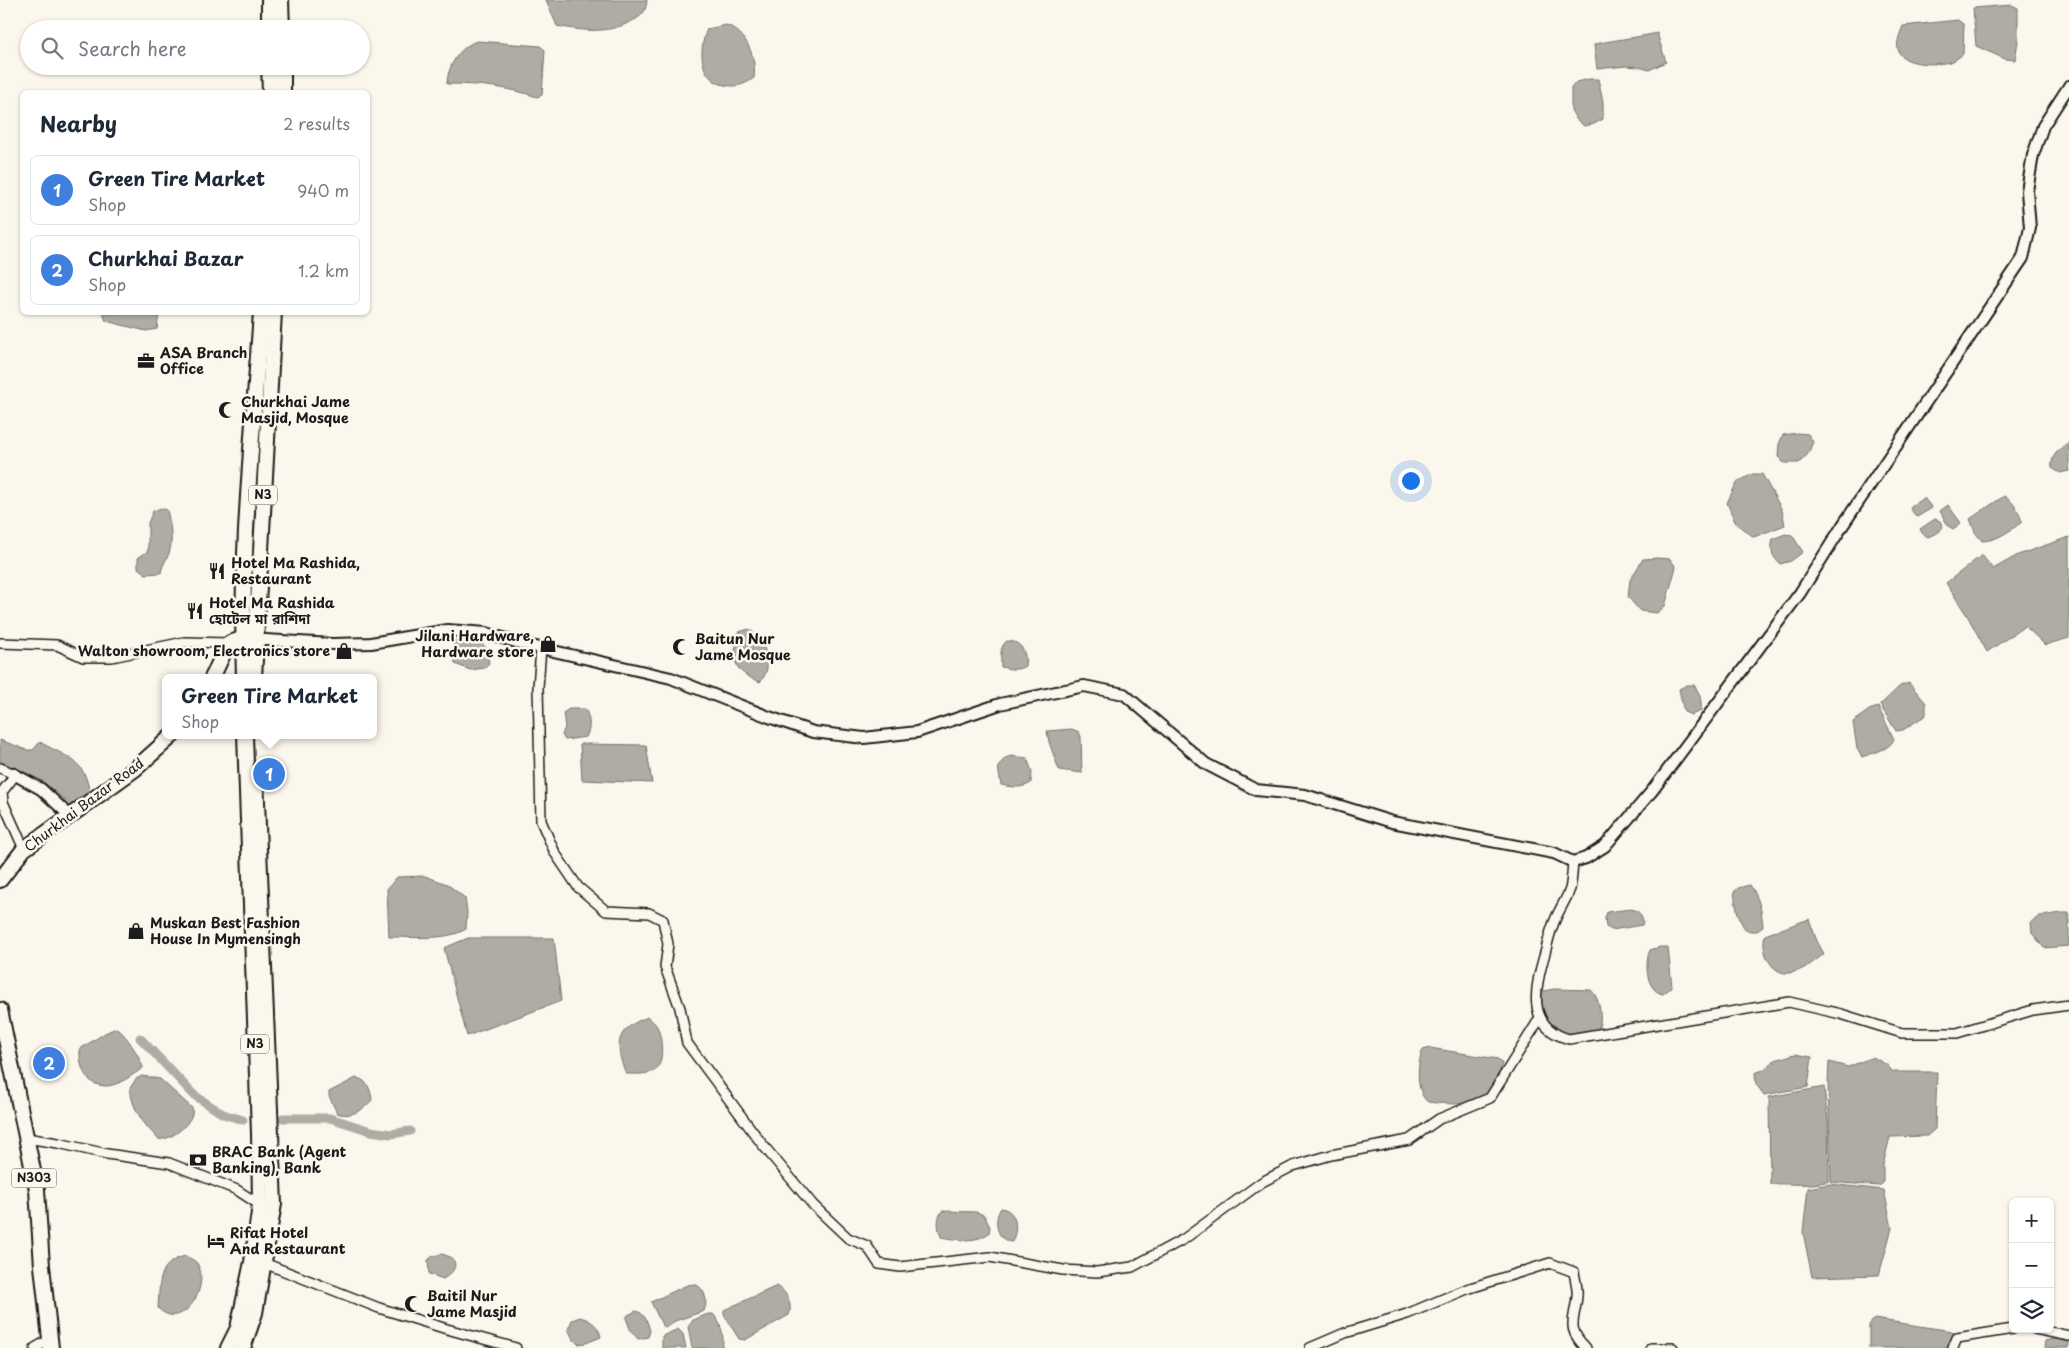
<!DOCTYPE html>
<meta charset="utf-8">
<style>
:root{--surface:#fff;--page:#f6f6f7;--text:#1f2937;--muted:#747a83;--line:#e0e1e3;--accent:#db2777}
body{margin:0;font-family:"Playpen Sans","Noto Sans Bengali",sans-serif;background:var(--page);color:var(--text)}
.controls{position:absolute;right:15px;bottom:15px;display:grid;overflow:hidden;border-radius:8px;box-shadow:0 1px 4px #0004}
.controls button{width:45px;height:45px;display:grid;place-items:center;padding:0;border:0;border-bottom:1px solid var(--line);background:var(--surface);color:var(--text);font:25px sans-serif}
.you{position:absolute;left:1410px;top:480px;width:18px;height:18px;margin:-12px;border:4px solid #fff;border-radius:50%;background:#1a73e8;box-shadow:0 0 0 8px #1a73e833}
.badge{display:grid;place-items:center;width:32px;height:32px;border-radius:50%;background:var(--accent);color:#fff;font-size:16px;font-weight:700}
.pin{position:absolute;translate:-50% -50%;border:2px solid #fff;box-shadow:0 1px 5px #0006}
.popup{position:absolute;left:162px;top:674px;width:215px;height:65px;box-sizing:border-box;display:grid;place-content:center;border-radius:8px;background:var(--surface);filter:drop-shadow(0 1px 4px #0005);font-size:16px;white-space:nowrap;color:var(--muted)}
.popup b{font-size:19px;color:var(--text)}
.popup::after{content:'';position:absolute;left:50%;top:100%;margin-left:-10px;border:10px solid transparent;border-top-color:var(--surface)}
.list{margin:0;padding:0;list-style:none}
h2{display:flex;justify-content:space-between;align-items:center;height:65px;margin:0;padding:0 20px;font-size:21px}
h2 small{font-size:16px;font-weight:400;color:var(--muted)}
.list li{display:grid;grid-template-columns:32px 1fr auto;gap:15px;align-items:center;box-sizing:border-box;height:70px;margin:0 10px 10px;padding:0 10px;border:1px solid var(--line);border-radius:8px}
.list b{display:block;font-size:19px;white-space:nowrap}
.list p{margin:0;font-size:16px;white-space:nowrap;color:var(--muted)}
.list em{font-size:16px;font-style:normal;color:var(--muted)}
.icon{flex:none;width:28px;height:28px;fill:none;stroke:currentColor;stroke-width:2;stroke-linecap:round;stroke-linejoin:round}
.map{position:relative;flex:none;width:2069px;height:1348px;overflow:hidden}
.search{position:absolute;background:var(--surface);box-shadow:0 1px 4px #0004;left:20px;top:20px;width:350px;height:55px;display:flex;align-items:center;gap:12px;box-sizing:border-box;padding:0 18px;border-radius:28px;color:var(--muted);font-size:19px}
.panel{position:absolute;background:var(--surface);box-shadow:0 1px 4px #0004;left:20px;top:90px;width:350px;height:225px;border-radius:8px}
.map>svg:first-child{display:block}
.water{fill:#afaca5;stroke:#74726e}
.lines{fill:none;stroke-linecap:round;stroke-linejoin:round}
.canal{stroke:#afaca5;stroke-width:9}
.minor-casing{stroke:#1c1c1c;stroke-width:12}
.tertiary-casing{stroke:#1c1c1c;stroke-width:14}
.trunk-casing{stroke:#1c1c1c;stroke-width:18}
.minor{stroke:#fbf7ec;stroke-width:9}
.tertiary{stroke:#fbf7ec;stroke-width:10}
.trunk{stroke:#fbf7ec;stroke-width:14}
.labels{text-anchor:middle;stroke-width:5;stroke-linejoin:round;paint-order:stroke}
.shield{fill:#fbf7ec;stroke:#5f5e5a;stroke-width:1}
.shield-label{font-size:12px;font-weight:bold;fill:#1c1c1c}
.poi-label{font-size:14px;font-weight:bold;fill:#1c1c1c;stroke:#fbf7ec;text-anchor:start}
.street-label{font-size:14px;fill:#1c1c1c;stroke:#fbf7ec}
</style>
<div class="map">
<svg width="2069" height="1348" viewBox="0 0 2069 1348">
<rect width="100%" height="100%" fill="#fbf7ec"/>
<filter id="ink" filterUnits="userSpaceOnUse"><feTurbulence type="fractalNoise" baseFrequency=".02" numOctaves="2"/><feDisplacementMap in="SourceGraphic" scale="10" xChannelSelector="R" yChannelSelector="G"/><feConvolveMatrix kernelMatrix="1 2 1 2 8 2 1 2 1" color-interpolation-filters="sRGB"/></filter>
<g filter="url(#ink)">
<g class="water">
<path d="M 546,0 L 647,0 C 646,13 641,17 630,22 C 606,34 582,31 557,26 Z"/>
<polygon points="2012,5 2018,8 2018,41 2015,60 2005,59 1976,46 1973,8"/>
<path d="M 1958,20 L 1964,25 L 1963,54 C 1959,57 1955,61 1950,62 C 1938,65 1905,66 1899,52 C 1895,43 1900,34 1903,26 Z"/>
<path d="M 726,25 C 746,31 757,58 754,78 C 747,83 741,86 732,86 C 700,85 697,53 707,29 Z"/>
<path d="M 1657,33 L 1666,62 L 1649,70 L 1639,67 L 1626,66 L 1597,69 L 1594,45 C 1597,42 1647,36 1657,33 Z"/>
<path d="M 477,41 L 540,46 L 545,50 L 542,95 L 537,97 C 508,87 478,84 447,84 C 447,67 460,46 477,41 Z"/>
<polygon points="1589,79 1598,79 1603,102 1603,119 1594,124 1584,126 1576,119 1571,110 1571,88 1576,82"/>
<polygon points="103,313 159,313 157,329 146,331 106,321"/>
<polygon points="1797,433 1808,434 1813,442 1808,454 1799,463 1784,463 1778,457 1779,444 1783,435"/>
<path d="M 2069,442 L 2069,471 L 2060,473 L 2052,468 C 2050,456 2059,449 2069,442 Z"/>
<polygon points="1753,474 1762,474 1782,510 1785,525 1754,537 1736,524 1727,503 1737,482"/>
<path d="M 2004,496 C 2014,502 2019,511 2022,522 C 2011,530 1997,541 1982,541 L 1975,532 L 1970,519 Z"/>
<polygon points="1924,498 1932,508 1917,517 1910,509 1912,505"/>
<polygon points="1948,505 1961,523 1953,529 1948,526 1940,511"/>
<path d="M 161,508 L 167,510 C 170,523 173,537 170,550 C 168,558 162,565 161,573 L 146,574 L 138,568 L 138,558 L 148,551 L 148,523 L 153,511 Z"/>
<polygon points="1935,519 1940,521 1943,527 1939,532 1928,537 1922,533 1920,529"/>
<path d="M 1785,534 L 1792,535 L 1803,552 L 1791,561 L 1780,564 C 1772,556 1770,551 1773,539 Z"/>
<polygon points="2069,537 2069,638 2045,645 2025,626 1987,652 1968,617 1946,583 1982,555 1993,569 2018,555"/>
<polygon points="1657,558 1670,559 1676,567 1665,606 1657,613 1640,611 1628,597 1630,580 1643,559"/>
<path d="M 749,629 C 765,640 775,666 760,682 C 731,671 732,659 739,632 Z"/>
<polygon points="460,639 480,641 486,648 489,663 485,668 470,670 455,664 453,641"/>
<path d="M 1007,641 C 1022,641 1027,653 1025,666 C 1017,671 1010,669 1001,667 C 1001,658 999,646 1007,641 Z"/>
<polygon points="1909,683 1926,703 1926,715 1903,730 1896,731 1880,705 1900,686"/>
<path d="M 1687,685 L 1694,685 C 1700,693 1702,701 1701,711 L 1691,715 L 1684,712 L 1679,689 Z"/>
<path d="M 1878,707 L 1894,739 C 1890,750 1872,753 1862,757 L 1857,749 L 1853,722 L 1869,710 Z"/>
<path d="M 569,709 L 585,709 C 590,717 591,729 586,737 L 565,740 L 562,735 L 565,727 L 563,713 Z"/>
<polygon points="1072,729 1079,732 1081,737 1082,773 1059,770 1049,742 1047,731"/>
<path d="M 0,740 L 27,750 L 33,750 L 40,742 C 61,755 82,757 88,785 C 92,799 82,801 71,805 L 41,780 L 0,761 Z"/>
<polygon points="580,744 646,745 652,783 582,780"/>
<path d="M 1012,756 L 1027,758 L 1032,772 L 1031,783 C 1021,789 1012,787 1001,785 L 998,767 L 1005,758 Z"/>
<path d="M 425,876 L 447,884 L 465,898 L 467,912 L 466,929 C 447,941 410,937 389,937 L 387,889 L 397,877 Z"/>
<path d="M 1750,885 C 1759,897 1762,911 1763,927 L 1757,931 L 1747,931 C 1738,922 1736,905 1734,892 L 1738,888 Z"/>
<path d="M 1630,909 C 1639,910 1641,914 1643,922 L 1642,925 L 1612,930 L 1606,927 L 1605,918 L 1607,912 Z"/>
<polygon points="2062,913 2069,913 2069,946 2044,948 2032,933 2031,922 2040,916"/>
<path d="M 1809,919 L 1817,941 L 1824,954 C 1815,961 1802,972 1789,973 C 1771,975 1760,950 1765,935 Z"/>
<polygon points="468,938 554,938 561,1001 467,1036 444,948"/>
<path d="M 1660,947 L 1668,947 L 1672,987 L 1663,994 C 1646,991 1644,963 1650,950 Z"/>
<path d="M 1554,989 L 1591,990 C 1600,998 1603,1019 1598,1029 C 1583,1040 1558,1036 1547,1023 C 1542,1017 1540,1004 1538,996 L 1543,991 Z"/>
<path d="M 648,1017 C 652,1021 656,1023 658,1029 C 662,1038 665,1065 654,1071 C 646,1075 635,1074 626,1074 C 613,1043 617,1028 648,1017 Z"/>
<path d="M 116,1028 C 124,1031 141,1058 143,1068 C 134,1074 117,1087 105,1086 C 85,1085 79,1066 80,1049 L 105,1033 Z"/>
<path d="M 1430,1048 L 1498,1059 L 1502,1063 C 1500,1072 1496,1089 1488,1095 C 1474,1107 1445,1104 1428,1102 C 1415,1093 1417,1062 1423,1050 Z"/>
<polygon points="1795,1054 1812,1057 1808,1087 1764,1095 1756,1084 1755,1073 1763,1070 1775,1060"/>
<polygon points="1873,1057 1887,1065 1893,1072 1937,1072 1935,1129 1927,1136 1890,1137 1883,1165 1883,1183 1879,1186 1831,1182 1828,1083 1829,1062 1848,1067"/>
<path d="M 142,1076 L 160,1079 L 192,1108 C 196,1121 170,1142 158,1139 C 144,1124 132,1110 130,1088 L 136,1079 Z"/>
<path d="M 356,1078 C 367,1079 371,1090 372,1100 C 363,1110 351,1118 337,1113 L 329,1096 L 329,1092 Z"/>
<path d="M 1824,1087 L 1828,1122 L 1829,1181 C 1808,1187 1792,1183 1770,1184 L 1769,1097 Z"/>
<polygon points="1829,1184 1884,1190 1892,1228 1879,1275 1812,1277 1803,1232 1808,1188"/>
<path d="M 1001,1208 C 1018,1211 1018,1229 1012,1242 C 996,1241 993,1219 1001,1208 Z"/>
<path d="M 942,1211 L 976,1212 L 984,1215 L 990,1227 L 989,1233 C 976,1243 956,1240 941,1237 C 938,1229 936,1219 942,1211 Z"/>
<path d="M 442,1254 C 461,1259 457,1271 443,1279 L 429,1274 L 428,1260 L 433,1256 Z"/>
<path d="M 185,1256 C 189,1258 196,1260 198,1265 C 210,1288 182,1333 158,1308 C 160,1283 157,1263 185,1256 Z"/>
<path d="M 695,1284 C 706,1289 708,1302 704,1311 L 675,1321 L 665,1327 L 662,1325 L 651,1302 L 687,1285 Z"/>
<path d="M 777,1286 C 787,1291 793,1306 789,1315 L 745,1340 L 739,1339 L 724,1315 L 724,1310 Z"/>
<path d="M 636,1311 C 645,1313 648,1323 650,1331 L 648,1337 L 638,1339 L 630,1329 L 626,1318 L 628,1315 Z"/>
<path d="M 708,1314 L 713,1314 C 721,1322 725,1337 722,1348 L 692,1348 L 688,1327 L 693,1320 Z"/>
<path d="M 580,1317 C 591,1320 599,1326 601,1337 L 586,1343 L 578,1344 L 573,1339 L 568,1329 L 572,1320 Z"/>
<polygon points="1874,1319 1952,1331 1954,1333 1954,1343 1952,1348 1869,1348 1869,1325"/>
<polygon points="678,1329 683,1334 686,1348 662,1348 662,1336"/>
<polygon points="2052,1339 2069,1340 2069,1348 2044,1348 2045,1341"/>
</g>
<g class="lines">
<g class="canal">
<polyline points="140,1038 194,1095 223,1114 243,1120"/>
<polyline points="283,1118 330,1118 371,1131 391,1134 410,1131"/>
</g>
<g class="minor-casing">
<g id="minor">
<polyline points="0,643 57,645 83,657 112,657 184,642 230,643"/>
<polyline points="541,648 538,687 541,821 555,853 578,887 606,911 649,913 663,920 668,944 665,967 680,1008 687,1043 762,1144 813,1205 848,1238 867,1246 879,1264 900,1267 990,1257 1063,1270 1097,1272 1132,1267 1184,1239 1262,1182 1293,1166 1331,1155 1409,1140 1439,1119 1490,1098 1540,1018"/>
<polyline points="0,768 12,773 12,779 2,792 3,802 24,849"/>
<path d="M 1573,862 C 1572,871 1572,881 1570,889 C 1566,900 1559,910 1555,920 C 1550,931 1548,942 1545,953 C 1535,987 1525,1027 1569,1039 L 1789,1002 L 1841,1014 L 1902,1033 L 1957,1033 L 2033,1010 L 2069,1005"/>
<polyline points="26,1138 58,1143 107,1154 169,1163 237,1190 260,1205"/>
<polyline points="264,1263 379,1308 447,1329 516,1348"/>
<polyline points="2035,1329 2069,1336"/>
<polyline points="35,1348 51,1339"/>
<path d="M 1310,1348 L 1345,1333 L 1407,1314 L 1467,1289 L 1550,1263 L 1574,1272 C 1575,1279 1578,1288 1577,1296 C 1575,1321 1565,1327 1586,1348"/>
<polyline points="1651,1348 1673,1348"/>
<polyline points="1953,1348 1957,1338 2013,1329"/>
</g>
</g>
<g class="tertiary-casing">
<g id="tertiary">
<polyline points="249,639 332,644 371,643 448,630 486,633 523,644 671,678 769,717 813,732 864,738 917,732 1000,704 1084,686 1124,694 1206,764 1256,790 1305,795 1392,822 1554,853 1573,862 1586,858 1605,846 1652,791 1800,593 1843,525 2023,258 2030,228 2027,191 2033,155 2043,126 2069,86"/>
<polyline points="12,773 41,789 69,815"/>
</g>
</g>
<g class="trunk-casing">
<g id="trunk">
<polyline points="269,0 269,29"/>
<polyline points="281,0 282,29"/>
<polyline points="269,66 270,92"/>
<polyline points="283,66 283,92"/>
<polyline points="212,678 226,648 230,643 242,639"/>
<path d="M 244,678 C 240,556 253,434 261,312"/>
<polyline points="254,678 274,312"/>
<polyline points="0,880 24,849 135,769 173,735"/>
<polyline points="0,1010 37,1190 42,1266 51,1348"/>
<polyline points="228,1348 238,1328 252,1262 260,1205 259,1133 245,735"/>
<polyline points="243,1348 255,1313 274,1204 256,778"/>
</g>
</g>
<use href="#minor" class="minor"/>
<use href="#tertiary" class="tertiary"/>
<use href="#trunk" class="trunk"/>
</g>
</g>
<defs>
<g id="office-bare" transform="scale(1.35)"><path d="M-6-3h4V-5.5h4V-3h4V5H-6ZM-1-4.5V-3h2v-1.5ZM-6 0V1H6V0Z" fill="#1c1c1c" stroke="#fbf7ec" stroke-width="2.5" paint-order="stroke"/></g>
<g id="mosque-bare" transform="scale(1.35)"><path d="M3.5-4.9A6 6 0 1 0 3.5 4.9A5 5 0 1 1 3.5-4.9Z" fill="#1c1c1c" stroke="#fbf7ec" stroke-width="2.5" paint-order="stroke"/></g>
<g id="restaurant-bare" transform="scale(1.35)"><path d="M-5-6h1v4h1v-4h1v4h1v-4h1v5L-1.5 .5V6h-2V.5L-5-1ZM5-6V6H3V1.5H1.5Q1.5-4 5-6Z" fill="#1c1c1c" stroke="#fbf7ec" stroke-width="2.5" paint-order="stroke"/></g>
<g id="shop-bare" transform="scale(1.35)"><path d="M-5-2.5h2.3a2.7 3.5 0 0 1 5.4 0H5L5.5 6h-11ZM-1.5-2.5h3a1.5 2.3 0 0 0-3 0Z" fill="#1c1c1c" stroke="#fbf7ec" stroke-width="2.5" paint-order="stroke"/></g>
<g id="bank-bare" transform="scale(1.35)"><path d="M-6-4H6V4H-6ZM0-2.3a2.3 2.3 0 1 0 0 4.6a2.3 2.3 0 1 0 0-4.6Z" fill="#1c1c1c" stroke="#fbf7ec" stroke-width="2.5" paint-order="stroke"/></g>
<g id="hotel-bare" transform="scale(1.35)"><path d="M-6-4.5h1.5V1H6V5H4.5V3h-9V5H-6ZM-4 0a1.8 1.8 0 1 1 3.6 0ZM.5 0V-2.5h3Q6-2.5 6 0Z" fill="#1c1c1c" stroke="#fbf7ec" stroke-width="2.5" paint-order="stroke"/></g>
</defs>
<g fill-rule="evenodd">
<use href="#office-bare" x="146" y="361"/>
<use href="#mosque-bare" x="227" y="410"/>
<use href="#restaurant-bare" x="217" y="571"/>
<use href="#restaurant-bare" x="195" y="611"/>
<use href="#shop-bare" x="548" y="644"/>
<use href="#mosque-bare" x="681" y="647"/>
<use href="#shop-bare" x="344" y="651"/>
<use href="#shop-bare" x="136" y="931"/>
<use href="#bank-bare" x="198" y="1160"/>
<use href="#hotel-bare" x="216" y="1241"/>
<use href="#mosque-bare" x="413" y="1304"/>
</g>
<g class="labels">
<g class="shield">
<rect x="249" y="485.5" width="28" height="19" rx="4"/>
<rect x="241" y="1034.5" width="28" height="19" rx="4"/>
<rect x="11.5" y="1168.5" width="45" height="19" rx="4"/>
</g>
<g class="shield-label">
<text x="263" y="499">N3</text>
<text x="255" y="1048">N3</text>
<text x="34" y="1182">N303</text>
</g>
<g class="poi-label">
<text x="160" y="358">ASA Branch<tspan x="160" dy="16">Office</tspan></text>
<text x="241" y="407">Churkhai Jame<tspan x="241" dy="16">Masjid, Mosque</tspan></text>
<text x="231" y="568">Hotel Ma Rashida,<tspan x="231" dy="16">Restaurant</tspan></text>
<text x="209" y="608">Hotel Ma Rashida<tspan x="209" dy="16">হোটেল মা রাশিদা</tspan></text>
<text x="534" y="641" text-anchor="end">Jilani Hardware,<tspan x="534" dy="16">Hardware store</tspan></text>
<text x="695" y="644">Baitun Nur<tspan x="695" dy="16">Jame Mosque</tspan></text>
<text x="330" y="656" text-anchor="end">Walton showroom, Electronics store</text>
<text x="150" y="928">Muskan Best Fashion<tspan x="150" dy="16">House In Mymensingh</tspan></text>
<text x="212" y="1157">BRAC Bank (Agent<tspan x="212" dy="16">Banking), Bank</tspan></text>
<text x="230" y="1238">Rifat Hotel<tspan x="230" dy="16">And Restaurant</tspan></text>
<text x="427" y="1301">Baitil Nur<tspan x="427" dy="16">Jame Masjid</tspan></text>
</g>
<g class="street-label">
<text transform="translate(84 805) rotate(-37)" y="5">Churkhai Bazar Road</text>
</g>
</g>
</svg>
<div class="controls">
<button>+</button>
<button>−</button>
<button><svg class="icon" aria-label="layers" viewBox="0 0 24 24"><path d="M12 4l9 5-9 5-9-5zM3 14l9 5 9-5"/></svg></button>
</div>
<div class="you"></div>
<div class="pin badge" style="left:269px;top:774px;background:#3f7fe0">1</div>
<div class="popup"><b>Green Tire Market</b>Shop</div>
<div class="pin badge" style="left:49px;top:1063px;background:#3f7fe0">2</div>
<div class="search"><svg class="icon" aria-label="search" viewBox="0 0 24 24"><circle cx="10" cy="10" r="6"/><path d="M15 15l6 6"/></svg>Search here</div>
<section class="panel">
<h2>Nearby<small>2 results</small></h2>
<ul class="list">
<li><span class="badge" style="background:#3f7fe0">1</span><div><b>Green Tire Market</b><p>Shop</p></div><em>940 m</em></li>
<li><span class="badge" style="background:#3f7fe0">2</span><div><b>Churkhai Bazar</b><p>Shop</p></div><em>1.2 km</em></li>
</ul>
</section>
</div>
